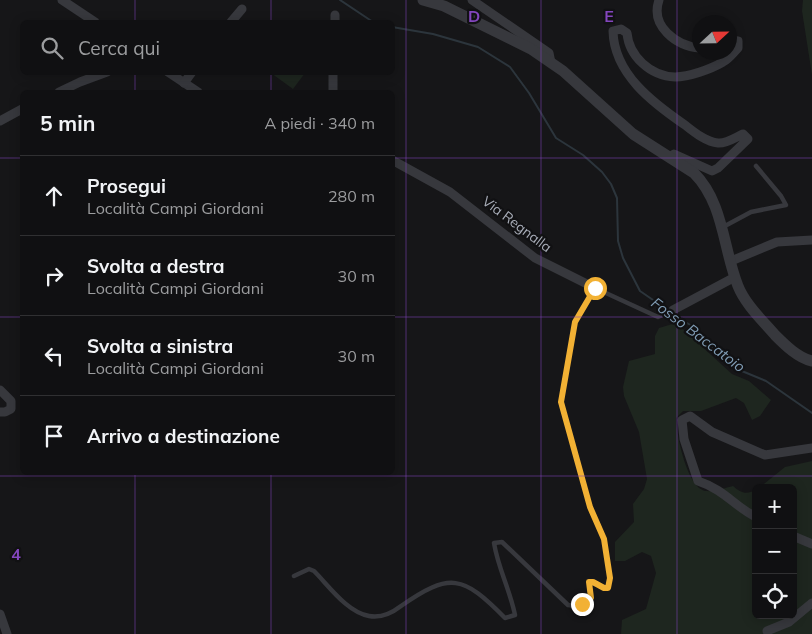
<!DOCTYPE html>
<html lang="it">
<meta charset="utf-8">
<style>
:root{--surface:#101012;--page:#19191b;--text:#f1f3f6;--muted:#9c9d9f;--line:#303032}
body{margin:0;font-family:Mulish,sans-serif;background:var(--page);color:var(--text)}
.controls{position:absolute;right:15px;bottom:15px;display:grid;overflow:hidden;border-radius:8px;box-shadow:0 2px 12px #0003}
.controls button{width:45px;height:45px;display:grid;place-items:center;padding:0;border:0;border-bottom:1px solid var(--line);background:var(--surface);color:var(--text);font:25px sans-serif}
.compass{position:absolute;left:692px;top:15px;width:45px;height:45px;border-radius:50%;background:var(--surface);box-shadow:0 2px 12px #0003;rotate:68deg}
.stop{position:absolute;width:15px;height:15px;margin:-11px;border:4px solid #f2b134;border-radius:50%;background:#fff}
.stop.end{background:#f2b134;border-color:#fff;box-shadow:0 1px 5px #0008}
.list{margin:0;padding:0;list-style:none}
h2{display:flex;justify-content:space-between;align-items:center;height:65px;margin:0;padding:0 20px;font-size:21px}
h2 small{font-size:16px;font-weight:400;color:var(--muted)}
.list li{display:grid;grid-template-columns:32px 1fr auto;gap:15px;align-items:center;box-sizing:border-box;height:80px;padding:0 20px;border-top:1px solid var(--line)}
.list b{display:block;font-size:19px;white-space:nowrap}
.list p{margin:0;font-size:16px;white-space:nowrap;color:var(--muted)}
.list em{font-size:16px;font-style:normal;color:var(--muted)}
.icon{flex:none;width:28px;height:28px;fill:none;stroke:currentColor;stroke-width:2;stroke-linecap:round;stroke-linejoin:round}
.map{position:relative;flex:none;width:812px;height:634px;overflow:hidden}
.search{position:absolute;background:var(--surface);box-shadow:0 2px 12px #0003;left:20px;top:20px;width:375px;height:55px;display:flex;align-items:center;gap:12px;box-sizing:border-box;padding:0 18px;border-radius:8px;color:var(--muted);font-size:19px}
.panel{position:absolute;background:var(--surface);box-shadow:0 2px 12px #0003;left:20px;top:90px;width:375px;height:385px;border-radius:8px}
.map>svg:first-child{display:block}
.green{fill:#1e261f}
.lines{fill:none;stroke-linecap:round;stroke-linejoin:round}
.stream{stroke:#2c353c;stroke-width:2}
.service{stroke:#37383d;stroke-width:4.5}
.minor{stroke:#37383d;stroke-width:9}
.tertiary{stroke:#37383d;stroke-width:11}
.route{stroke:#f2b134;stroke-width:6}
.grid{fill:none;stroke:#8446be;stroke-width:1;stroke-opacity:0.55}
.labels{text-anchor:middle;stroke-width:4.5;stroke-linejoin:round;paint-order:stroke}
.street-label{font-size:14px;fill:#a8adb8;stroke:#111113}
.water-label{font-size:15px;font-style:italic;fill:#7f9bb3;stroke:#111113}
.grid-label{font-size:16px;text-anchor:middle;font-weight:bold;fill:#8446be;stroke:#111113;stroke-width:4.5;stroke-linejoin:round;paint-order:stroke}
</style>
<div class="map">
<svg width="812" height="634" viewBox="0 0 812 634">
<rect width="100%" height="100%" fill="#161618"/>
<g class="green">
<polygon points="803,0 812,0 812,75 802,11"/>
<polygon points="271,73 305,73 293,89"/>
<path d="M 676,323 L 732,374 L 749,381 L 771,400 L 760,416 L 752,420 L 744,403 L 736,398 L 701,411 L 683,411 L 676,418 C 676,433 687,489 706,491 C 713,492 725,488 733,486 C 741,493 746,495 756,490 L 756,615 L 793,615 L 793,488 L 759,488 L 785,467 L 812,461 L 812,634 L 621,634 L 622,620 L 646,609 L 656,573 L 651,556 L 642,552 L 625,561 L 615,561 L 615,542 L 634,522 L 633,504 L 644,489 L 647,479 L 639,432 L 624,396 L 623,387 L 629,361 L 655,354 L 655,336 L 659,328 Z"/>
</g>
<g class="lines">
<g class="stream">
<polyline points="340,0 373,22"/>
<polyline points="392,27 433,34 478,47 510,67 529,93 556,138 583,155 602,172 611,184 617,198 618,241 623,258 640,291 669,311"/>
<polyline points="672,314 692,326 719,354 737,369 766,381 812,413"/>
</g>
<g class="service">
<polyline points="723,227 751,212 786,205 781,196 756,166"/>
<path d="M 294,576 L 309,569 L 314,571 C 329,586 347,612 369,616 C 380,618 392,613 401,606 C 450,572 463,575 505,618 L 515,615 C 510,590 498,568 494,543 L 502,542 L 568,605 L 575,606 L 591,598 L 589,582 L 607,588 L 610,578 L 604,539 L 590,507 L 561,402 L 575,322 L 595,288 L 658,317 L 673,310"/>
</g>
<g class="minor">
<polyline points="62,0 95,22"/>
<polyline points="472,0 549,53 551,63"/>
<path d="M 659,0 C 650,26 676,46 700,48"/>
<polyline points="231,22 242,9"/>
<polyline points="335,22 335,15"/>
<polyline points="168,72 198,92"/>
<polyline points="184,83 192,72"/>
<polyline points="59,92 80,82 107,72"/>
<polyline points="333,92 333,72"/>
<polyline points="0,121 22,109"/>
<path d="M 669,157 L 674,154 L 712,171 L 718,168 L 748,139 L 743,134 C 736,137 726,144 718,143 C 706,142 694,132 685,125 C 653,103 614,74 613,31 L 621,29 L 627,33 C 629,56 650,76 675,77 C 689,77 711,69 723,62 C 729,59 733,53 738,48 L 738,41 L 730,40"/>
<polyline points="392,160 450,192 535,258 595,288"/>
<polyline points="731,261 777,242 812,240"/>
<polyline points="673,310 735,277"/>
<polyline points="0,390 11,401 11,409 5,412 0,412"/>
<path d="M 756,517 C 734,506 725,490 698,481 L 684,439 L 682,420 L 690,416 L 712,432 L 765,455 L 812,448"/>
<polyline points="793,536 812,544"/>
<polyline points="0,614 7,634"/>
<polyline points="767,631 789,622 812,603"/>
</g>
<path class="tertiary" d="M 423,0 L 444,6 L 531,49 L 563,71 L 633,134 L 694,173 C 724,203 723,249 738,286 C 745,304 763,321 775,335 C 785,345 798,358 812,361"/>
</g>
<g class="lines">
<polyline class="route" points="582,604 591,598 589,582 593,582 604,588 608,588 610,578 604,539 590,507 561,402 575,322 595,288"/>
</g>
<path class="grid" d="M 135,0 L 135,22M 271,0 L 271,22M 406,0 L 406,634M 541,0 L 541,634M 677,0 L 677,634M 135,72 L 135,92M 271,72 L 271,92M 0,158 L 22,158M 392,158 L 812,158M 0,317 L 22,317M 392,317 L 812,317M 135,472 L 135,634M 271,472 L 271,634M 0,476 L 812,476"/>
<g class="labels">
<g class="street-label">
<text transform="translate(517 224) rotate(37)" y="5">Via Regnalla</text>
</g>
<g class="water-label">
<text transform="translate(698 335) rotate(37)" y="5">Fosso Baccatoio</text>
</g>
</g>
<g class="grid-label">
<text x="474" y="22">D</text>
<text x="609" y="22">E</text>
<text x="16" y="560">4</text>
</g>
</svg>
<div class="controls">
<button>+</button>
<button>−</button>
<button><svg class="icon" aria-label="locate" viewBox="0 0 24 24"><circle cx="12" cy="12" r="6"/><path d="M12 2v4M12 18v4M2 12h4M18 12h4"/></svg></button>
</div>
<svg class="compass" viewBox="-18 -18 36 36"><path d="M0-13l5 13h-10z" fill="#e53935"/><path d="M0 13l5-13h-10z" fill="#9c9d9f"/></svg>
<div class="stop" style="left:595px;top:288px"></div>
<div class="stop end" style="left:582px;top:604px"></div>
<div class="search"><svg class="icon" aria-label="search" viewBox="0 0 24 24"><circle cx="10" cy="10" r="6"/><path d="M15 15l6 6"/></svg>Cerca qui</div>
<section class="panel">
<h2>5 min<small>A piedi · 340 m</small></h2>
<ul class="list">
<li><svg class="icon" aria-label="ahead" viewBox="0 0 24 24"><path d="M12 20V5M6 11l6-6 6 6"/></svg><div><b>Prosegui</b><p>Località Campi Giordani</p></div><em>280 m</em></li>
<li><svg class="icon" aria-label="right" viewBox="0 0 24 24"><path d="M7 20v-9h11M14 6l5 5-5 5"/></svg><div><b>Svolta a destra</b><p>Località Campi Giordani</p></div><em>30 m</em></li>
<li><svg class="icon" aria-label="left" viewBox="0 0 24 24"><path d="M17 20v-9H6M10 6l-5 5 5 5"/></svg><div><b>Svolta a sinistra</b><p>Località Campi Giordani</p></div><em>30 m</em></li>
<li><svg class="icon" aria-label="arrive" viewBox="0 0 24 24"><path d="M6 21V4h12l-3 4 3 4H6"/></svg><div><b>Arrivo a destinazione</b></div></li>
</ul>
</section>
</div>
